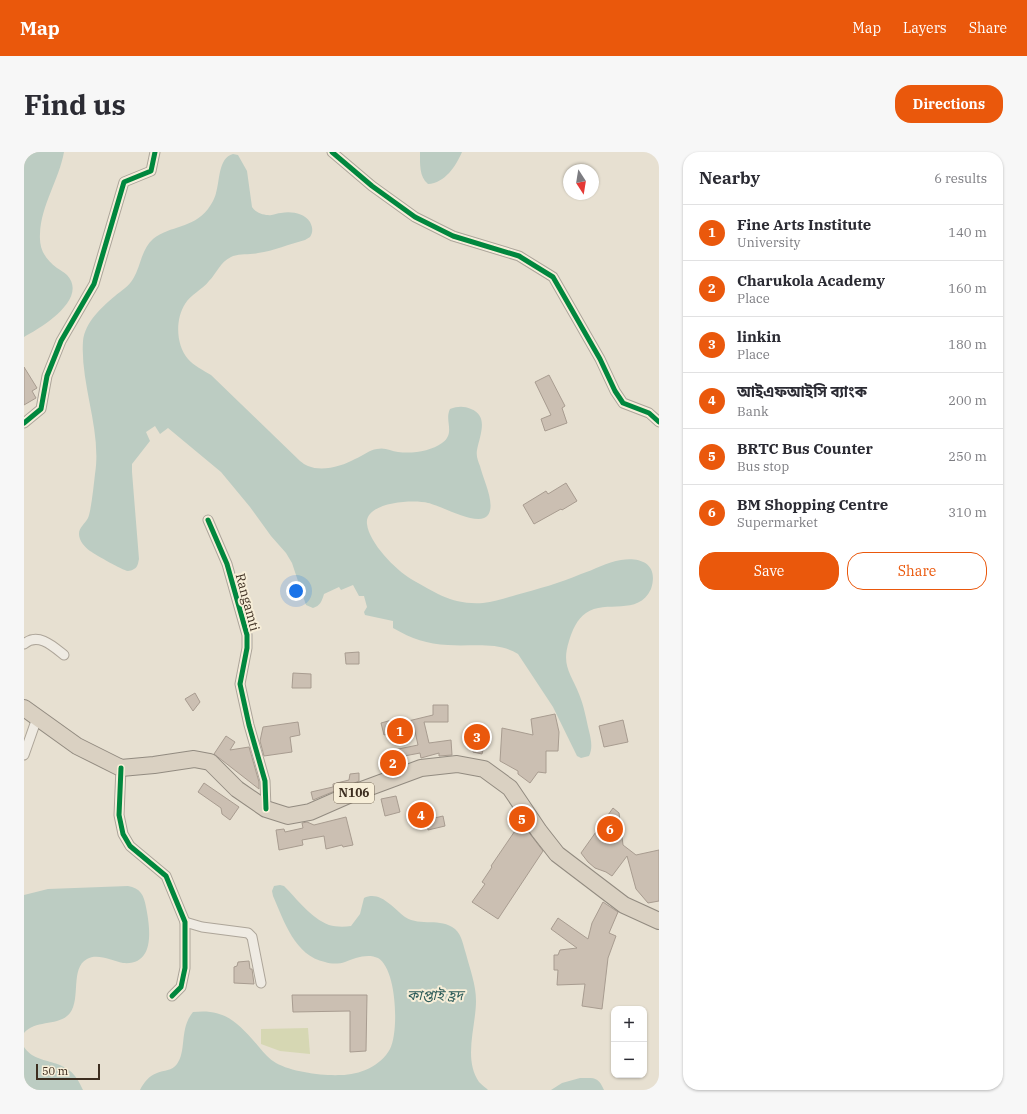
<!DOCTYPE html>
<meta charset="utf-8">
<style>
:root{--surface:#fff;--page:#f7f7f7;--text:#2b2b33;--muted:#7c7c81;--line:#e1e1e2;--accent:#ea580c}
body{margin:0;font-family:"IBM Plex Serif","Noto Sans Bengali",serif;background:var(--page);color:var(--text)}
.controls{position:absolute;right:12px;bottom:12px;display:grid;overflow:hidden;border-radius:8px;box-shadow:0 1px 3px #0004}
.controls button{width:36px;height:36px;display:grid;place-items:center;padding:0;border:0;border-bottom:1px solid var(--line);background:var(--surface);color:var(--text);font:20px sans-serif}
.compass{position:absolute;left:539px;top:12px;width:36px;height:36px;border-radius:50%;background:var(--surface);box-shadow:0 1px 3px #0004;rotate:168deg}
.scale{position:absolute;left:12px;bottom:10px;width:64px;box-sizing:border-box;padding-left:4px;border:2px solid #3d2e20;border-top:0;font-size:11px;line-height:14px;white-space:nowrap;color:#3d2e20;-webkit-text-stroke:3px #f7eed8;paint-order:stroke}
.you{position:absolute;left:272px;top:439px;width:14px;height:14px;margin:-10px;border:3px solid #fff;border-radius:50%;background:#1a73e8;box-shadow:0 0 0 6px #1a73e833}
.badge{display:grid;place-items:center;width:26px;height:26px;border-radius:50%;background:var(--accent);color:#fff;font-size:13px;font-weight:700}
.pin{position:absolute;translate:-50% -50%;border:2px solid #fff;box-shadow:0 1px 4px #0006}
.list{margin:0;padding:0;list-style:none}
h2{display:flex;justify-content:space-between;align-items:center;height:52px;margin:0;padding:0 16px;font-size:17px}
h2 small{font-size:13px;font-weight:400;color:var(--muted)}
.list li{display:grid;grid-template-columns:26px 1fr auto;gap:12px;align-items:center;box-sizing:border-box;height:56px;padding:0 16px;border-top:1px solid var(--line)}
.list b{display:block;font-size:15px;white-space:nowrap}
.list p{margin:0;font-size:13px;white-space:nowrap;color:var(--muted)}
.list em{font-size:13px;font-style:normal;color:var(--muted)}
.actions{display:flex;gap:8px;padding:12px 16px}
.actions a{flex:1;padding:9px 0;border:1px solid var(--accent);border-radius:16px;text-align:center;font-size:14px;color:var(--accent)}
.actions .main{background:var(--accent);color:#fff}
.map{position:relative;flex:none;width:635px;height:938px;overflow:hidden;border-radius:16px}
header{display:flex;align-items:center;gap:24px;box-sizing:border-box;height:56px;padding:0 20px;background:var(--accent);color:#fff}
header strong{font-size:19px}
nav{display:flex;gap:22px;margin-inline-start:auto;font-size:14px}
.intro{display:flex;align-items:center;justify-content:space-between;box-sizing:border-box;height:96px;padding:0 24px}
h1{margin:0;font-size:28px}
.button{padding:10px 18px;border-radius:16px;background:var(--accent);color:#fff;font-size:14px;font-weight:700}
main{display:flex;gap:24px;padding:0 24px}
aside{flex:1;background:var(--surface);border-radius:16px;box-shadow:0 1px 3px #0004}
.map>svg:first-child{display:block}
.green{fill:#d6d7b3}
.water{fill:#bcccc2}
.building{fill:#cbbfb2;stroke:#a89c90}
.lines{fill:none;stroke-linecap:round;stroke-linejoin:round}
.street-casing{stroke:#ada599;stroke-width:11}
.highway-casing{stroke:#928b80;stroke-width:18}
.street{stroke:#efebe3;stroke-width:9}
.highway{stroke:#dad1c2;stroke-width:16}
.cycleway-casing{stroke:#f7eed8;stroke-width:8}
.cycleway{stroke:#00873e;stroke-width:5}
.labels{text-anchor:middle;stroke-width:4;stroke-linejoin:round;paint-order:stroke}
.shield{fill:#f7eed8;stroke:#756857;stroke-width:1}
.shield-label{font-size:12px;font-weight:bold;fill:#3d2e20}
.street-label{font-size:13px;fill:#3d2e20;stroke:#f7eed8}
.water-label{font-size:14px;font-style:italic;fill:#2f5d5a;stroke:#f7eed8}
</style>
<header>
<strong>Map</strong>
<nav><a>Map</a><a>Layers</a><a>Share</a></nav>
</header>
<div class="intro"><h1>Find us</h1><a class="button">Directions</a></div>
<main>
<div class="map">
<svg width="635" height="938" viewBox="0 0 635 938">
<rect width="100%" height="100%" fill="#e7e0d1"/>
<polygon class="green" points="284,876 286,902 256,899 237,892 237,877"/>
<g class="water">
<path d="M 0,0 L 40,0 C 35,28 17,53 16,82 C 15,97 21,107 33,116 C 36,118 40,120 43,123 C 65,147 17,176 0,185 Z"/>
<path d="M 396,0 L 438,0 C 432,14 421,31 404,32 C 395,25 396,11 396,0 Z"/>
<path d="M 209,2 L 214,3 L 223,19 L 228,55 C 231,60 238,63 244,63 C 249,64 253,61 257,61 C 267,59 280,61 286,70 C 289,76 289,80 286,85 L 281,88 C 265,92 250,99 234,101 C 225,103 215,101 207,105 C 196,110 193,121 185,129 C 178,138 167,142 161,152 C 151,168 152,193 164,207 C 170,214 179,218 187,223 L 276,309 C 279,311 281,313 284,314 C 298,320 319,314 331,307 C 339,304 345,298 353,297 C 361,295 367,299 374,300 C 389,302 407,299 418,291 C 432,281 420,269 426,257 C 434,254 440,254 447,257 C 465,264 456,283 453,298 C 452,304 454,309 456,314 C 459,327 472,352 464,363 C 455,376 416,353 404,351 C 390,347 340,350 343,372 C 345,391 372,418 387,427 C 412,441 428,453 459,451 C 470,450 481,446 492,443 C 514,437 536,431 557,422 C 570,418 583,410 597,408 C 617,405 635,412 627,437 C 614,465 582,447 562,461 C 553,467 548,479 545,489 C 537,514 547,521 555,542 C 560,554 562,566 565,579 C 567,587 569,596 565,604 L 557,606 L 553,604 L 529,555 L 494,502 C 474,489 447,495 424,493 C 403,492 388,487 369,476 L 369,469 L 341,463 L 340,460 L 343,455 L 340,444 L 335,444 L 329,433 L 317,438 L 315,435 L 300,442 C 298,449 296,454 289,456 L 282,453 L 268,411 L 262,401 L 247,384 L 226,355 L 197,320 L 144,276 L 136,282 L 131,274 L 122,280 L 126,289 L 108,312 L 108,320 L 115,407 C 114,411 114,415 110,417 C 109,418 105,419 104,419 C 98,418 72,403 66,399 C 61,395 55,389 55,382 C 55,375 61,372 64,366 C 67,360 70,331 71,322 C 78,279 56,232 59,189 C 61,170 78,155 91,144 C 97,139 105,134 109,127 C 117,114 117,98 129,87 C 147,73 168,77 184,57 C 187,53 191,46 192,41 C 196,29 194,6 209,2 Z"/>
<path d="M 256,733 L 260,734 C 273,747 287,766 305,773 C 312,775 320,775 327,774 L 336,762 L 340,746 C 356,738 369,756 381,765 C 397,775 416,765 431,777 C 438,783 439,793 442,802 C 446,817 452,833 452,849 C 452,874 439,907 455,930 C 458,933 462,936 464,938 L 116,938 C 120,930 125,924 133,921 C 140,918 148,919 153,912 C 163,898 155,877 169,860 C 202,856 215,872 235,895 C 240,901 245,907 252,911 C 268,920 299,924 317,923 C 335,923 357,914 366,897 C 375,880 373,817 354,806 C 344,801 330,806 321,810 C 315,812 307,812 301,810 C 271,804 260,769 249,744 L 248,739 L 250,734 Z"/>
<path d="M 104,734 C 116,736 120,743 122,755 C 126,775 132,814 99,811 C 88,809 74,801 63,807 C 46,816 57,847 46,861 C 35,875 12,867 0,881 L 0,743 L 24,737 Z"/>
<path d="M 0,895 C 15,917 45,901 59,938 L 0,938 Z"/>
<path d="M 556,926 C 570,926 574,924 580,938 L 527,938 L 538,931 Z"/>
</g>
<g class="building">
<polygon points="0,215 13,236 8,239 12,246 0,253"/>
<polygon points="525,223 541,254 538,256 543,271 521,279 517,267 527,263 511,230"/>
<polygon points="542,331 553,349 538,358 537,357 510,372 499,353 522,339 524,342"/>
<polygon points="335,500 335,512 322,512 321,501"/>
<polygon points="269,521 287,522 287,536 268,536"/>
<polygon points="171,541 176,550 169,559 161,547"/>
<polygon points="409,553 424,553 424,570 400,570 405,591 427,588 428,603 415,604 415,601 397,606 396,601 375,605 376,614 364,618 360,600 394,593 390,575 360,583 357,571 375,566 376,571 409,563"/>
<polygon points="531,562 535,580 534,599 522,599 522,621 514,620 506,631 494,622 494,619 476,609 478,576 509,583 507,567"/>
<polygon points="599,568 604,590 580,595 575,574"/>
<polygon points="274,570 276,583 266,585 268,600 240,604 236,589 239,575"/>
<polygon points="447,575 464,579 458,602 449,600 450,594 442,592"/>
<polygon points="202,584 211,590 206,598 225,595 235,630 235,637 190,602"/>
<polygon points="335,621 335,629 289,648 287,640 309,635 309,632 325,628 326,622"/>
<polygon points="180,631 215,655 206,668 198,662 197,656 174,640"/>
<polygon points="372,644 376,660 361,664 357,647"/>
<polygon points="589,656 595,661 599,693 612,703 635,698 635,749 624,751 612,737 603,704 588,724 582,720 571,716 564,710 557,701"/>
<polygon points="419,664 421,674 404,678 402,668"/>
<polygon points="322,665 329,693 319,695 318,693 302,697 300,684 278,688 279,693 255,698 252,678 260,677 261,680 279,676 278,671 283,670 290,673"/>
<polygon points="497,670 519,699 474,767 448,750 461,732 458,730 468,715 467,714"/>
<polygon points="579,750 594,760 585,781 592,784 584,806 578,857 558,854 561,832 533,833 534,818 530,818 530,803 534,803 536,798 553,796 527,777 534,766 564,787 568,771"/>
<polygon points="225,809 226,817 228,817 230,832 210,831 210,815 213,814 214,810"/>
<polygon points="268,843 343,843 342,899 326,900 326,859 269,860"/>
</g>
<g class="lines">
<g class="street-casing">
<g id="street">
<polyline points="308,0 348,34 391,65 429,84 495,104 529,125 576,207 591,239 599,251 625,261 635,270"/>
<polyline points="0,271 17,257 23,224 37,189 70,132 100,30 127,19 131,0"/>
<polyline points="184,368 203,412 223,483 223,496 216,532 225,573 241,629 242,657"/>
<path d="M 0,492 C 14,480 29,494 40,503"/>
<polyline points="0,603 13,566"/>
<polyline points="97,616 95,663 99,682 106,694 142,724 161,770 161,816 157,835 148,844"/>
<polyline points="161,770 178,775 224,781 228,785 237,831"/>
</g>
</g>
<g class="highway-casing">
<polyline id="highway" points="0,556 53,594 97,616 130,613 170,607 186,610 213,637 242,657 264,664 286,660 327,642 397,616 433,612 460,617 486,636 515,679 533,702 600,753 635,769"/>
</g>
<use href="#street" class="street"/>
<use href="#highway" class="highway"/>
<g class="cycleway-casing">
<g id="cycleway">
<polyline points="308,0 348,34 391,65 429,84 495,104 529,125 576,207 591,239 599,251 625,261 635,270"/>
<polyline points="0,271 17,257 23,224 37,189 70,132 100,30 127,19 131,0"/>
<polyline points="184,368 203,412 223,483 223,496 216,532 225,573 241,629 242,657"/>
<polyline points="97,616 95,663 99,682 106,694 142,724 161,770 161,816 157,835 148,844"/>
</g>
</g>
<use href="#cycleway" class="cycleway"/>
</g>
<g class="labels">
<rect class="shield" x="310" y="631" width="40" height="20" rx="3"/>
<g class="shield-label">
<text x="330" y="645">N106</text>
</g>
<g class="street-label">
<text transform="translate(224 450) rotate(75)" y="5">Rangamti</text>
</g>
<g class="water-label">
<text x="411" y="848">কাপ্তাই হ্রদ</text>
</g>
</g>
</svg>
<div class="controls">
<button>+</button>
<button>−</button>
</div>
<svg class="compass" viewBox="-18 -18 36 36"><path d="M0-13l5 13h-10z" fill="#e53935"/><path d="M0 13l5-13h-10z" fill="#7c7c81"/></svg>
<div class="scale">50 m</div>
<div class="you"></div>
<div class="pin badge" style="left:376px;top:579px">1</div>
<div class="pin badge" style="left:369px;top:611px">2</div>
<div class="pin badge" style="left:453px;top:585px">3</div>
<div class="pin badge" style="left:397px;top:663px">4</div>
<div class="pin badge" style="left:498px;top:667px">5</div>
<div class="pin badge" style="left:586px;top:677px">6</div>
</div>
<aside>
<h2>Nearby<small>6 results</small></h2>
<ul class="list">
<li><span class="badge">1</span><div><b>Fine Arts Institute</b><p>University</p></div><em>140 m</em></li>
<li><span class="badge">2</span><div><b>Charukola Academy</b><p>Place</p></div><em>160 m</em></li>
<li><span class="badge">3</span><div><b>linkin</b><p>Place</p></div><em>180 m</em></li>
<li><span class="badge">4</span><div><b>আইএফআইসি ব্যাংক</b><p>Bank</p></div><em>200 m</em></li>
<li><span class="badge">5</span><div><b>BRTC Bus Counter</b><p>Bus stop</p></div><em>250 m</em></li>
<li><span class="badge">6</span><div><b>BM Shopping Centre</b><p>Supermarket</p></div><em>310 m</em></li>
</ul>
<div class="actions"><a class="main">Save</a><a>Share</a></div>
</aside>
</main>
